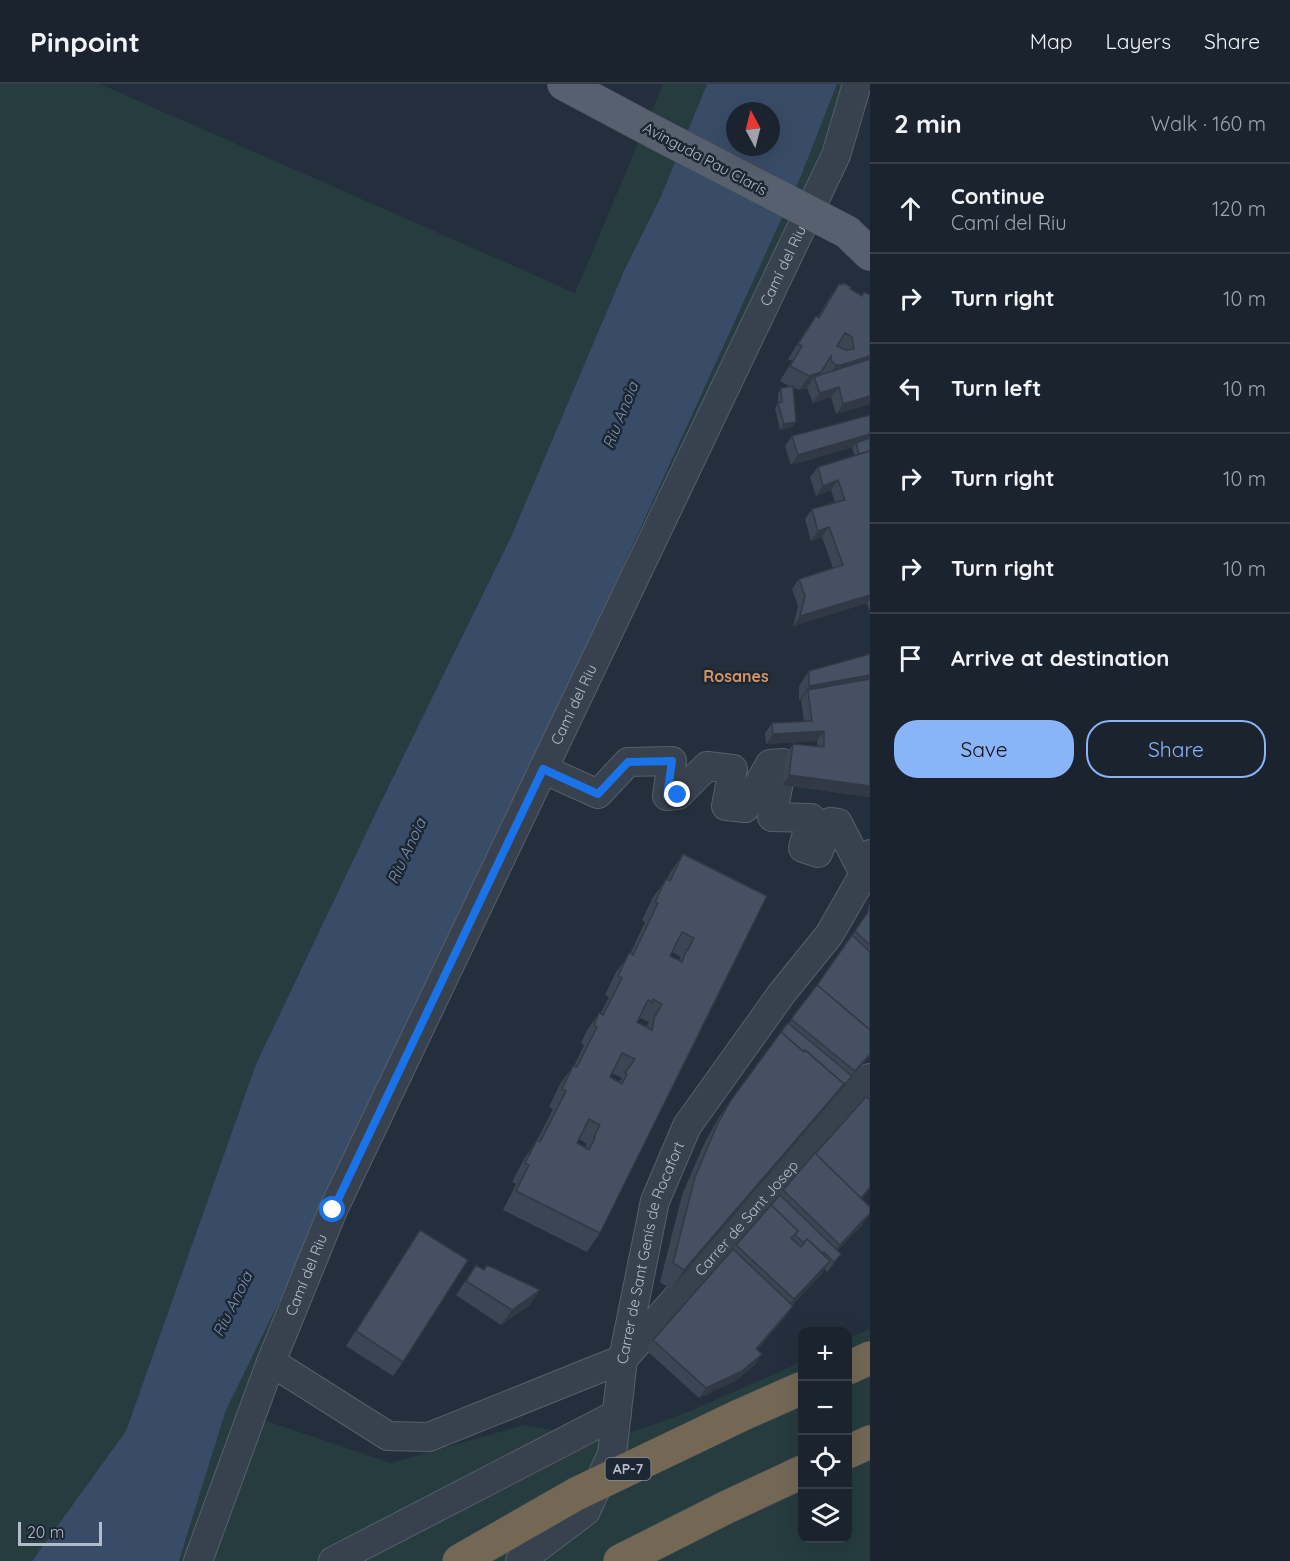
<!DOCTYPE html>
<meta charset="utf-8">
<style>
:root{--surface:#1b232e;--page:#242b36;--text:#f1f3f6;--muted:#a0a4aa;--line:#39404a;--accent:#8ab4f8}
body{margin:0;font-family:Quicksand,sans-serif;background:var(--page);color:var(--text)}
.controls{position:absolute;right:18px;bottom:18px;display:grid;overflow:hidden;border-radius:12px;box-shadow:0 6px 24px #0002}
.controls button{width:54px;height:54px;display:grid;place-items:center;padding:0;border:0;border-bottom:2px solid var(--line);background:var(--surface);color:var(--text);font:30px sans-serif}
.compass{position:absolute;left:726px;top:18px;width:54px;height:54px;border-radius:50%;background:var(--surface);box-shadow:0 6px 24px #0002;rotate:353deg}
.scale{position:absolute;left:18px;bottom:15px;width:84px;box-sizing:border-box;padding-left:6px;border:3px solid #b4bcc9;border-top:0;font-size:16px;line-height:21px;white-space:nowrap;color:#b4bcc9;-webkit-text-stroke:4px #1d2633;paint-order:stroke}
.stop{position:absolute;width:18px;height:18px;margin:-14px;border:4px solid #1a73e8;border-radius:50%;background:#fff}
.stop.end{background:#1a73e8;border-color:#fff;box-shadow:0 2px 6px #0008}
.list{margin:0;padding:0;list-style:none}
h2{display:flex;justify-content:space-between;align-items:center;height:78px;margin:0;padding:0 24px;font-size:26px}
h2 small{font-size:20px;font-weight:400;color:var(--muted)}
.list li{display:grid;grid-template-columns:39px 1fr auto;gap:18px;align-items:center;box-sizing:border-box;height:90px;padding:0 24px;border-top:2px solid var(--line)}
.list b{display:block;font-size:22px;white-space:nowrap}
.list p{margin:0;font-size:20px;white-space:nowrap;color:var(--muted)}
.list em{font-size:20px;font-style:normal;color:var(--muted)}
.actions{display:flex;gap:12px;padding:18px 24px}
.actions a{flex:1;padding:14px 0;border:2px solid var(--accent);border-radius:24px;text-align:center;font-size:21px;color:var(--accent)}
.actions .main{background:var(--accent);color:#111}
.icon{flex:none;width:33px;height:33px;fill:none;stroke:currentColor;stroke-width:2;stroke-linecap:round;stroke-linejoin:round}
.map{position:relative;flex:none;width:870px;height:1477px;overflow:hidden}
header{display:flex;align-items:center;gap:36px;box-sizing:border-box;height:84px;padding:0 30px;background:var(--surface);border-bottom:2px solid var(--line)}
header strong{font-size:28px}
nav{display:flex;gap:33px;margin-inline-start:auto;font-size:21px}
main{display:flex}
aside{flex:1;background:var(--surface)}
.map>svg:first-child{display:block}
.green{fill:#263c3f}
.water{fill:#394c67;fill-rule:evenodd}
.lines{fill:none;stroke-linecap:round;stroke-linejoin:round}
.minor-casing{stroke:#565f6c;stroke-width:30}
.major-casing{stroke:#414a57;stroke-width:34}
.highway-casing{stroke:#434c59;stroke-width:34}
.minor{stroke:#38414e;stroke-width:28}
.major{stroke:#56606e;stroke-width:33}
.highway{stroke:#746855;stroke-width:33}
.major-bridge-casing{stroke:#414a57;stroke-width:34;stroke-linecap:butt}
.highway-bridge-casing{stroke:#434c59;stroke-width:34;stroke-linecap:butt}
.major-bridge{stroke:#56606e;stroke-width:33}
.highway-bridge{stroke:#746855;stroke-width:33}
.wall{fill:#3b4654;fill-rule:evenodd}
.shaded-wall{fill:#303945}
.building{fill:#455162;stroke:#303945;stroke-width:1.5;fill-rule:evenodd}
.route{stroke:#1a73e8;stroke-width:8}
.labels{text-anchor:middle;stroke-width:5;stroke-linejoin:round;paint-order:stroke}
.shield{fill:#1d2633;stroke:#878f9c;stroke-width:1.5}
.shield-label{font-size:14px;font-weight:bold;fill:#b4bcc9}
.street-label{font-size:15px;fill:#b4bcc9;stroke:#1d2633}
.water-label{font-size:16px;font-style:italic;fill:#7c92b1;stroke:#1d2633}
.neighbourhood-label{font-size:16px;font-weight:bold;fill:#d59563;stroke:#1d2633}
</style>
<header>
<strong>Pinpoint</strong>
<nav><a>Map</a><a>Layers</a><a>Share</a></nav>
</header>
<main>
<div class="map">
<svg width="870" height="1477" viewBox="0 0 870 1477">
<rect width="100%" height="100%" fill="#242f3e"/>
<g class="green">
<polygon points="0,0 100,0 575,209 663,0 707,0 661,112 624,187 511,453 378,724 256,980 126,1347 32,1477 0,1477"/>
<polygon points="837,0 849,0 809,94 246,1330 391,1379 524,1341 606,1355 647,1343 690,1327 788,1284 802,1276 802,1454 848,1454 848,1255 870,1245 870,1477 179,1477 226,1326 481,794 801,92"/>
</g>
<path class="water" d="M 707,0 L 837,0 L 801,92 L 481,794 L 319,1136 L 226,1326 L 179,1477 L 32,1477 L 126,1347 L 256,980 L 378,724 L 511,453 L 624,187 L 661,112 ZM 735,27 L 771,27 L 771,63 L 735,63 Z"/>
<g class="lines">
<g class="minor-casing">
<g id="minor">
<polyline points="543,685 598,710 628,678 672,677 667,712 678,711 707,682 733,685 726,722 745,724 770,680 783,679 772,733 811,734 803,764 818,769 830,738 838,739 864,790"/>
<path id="s1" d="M 271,1278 L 388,1352 L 429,1353 L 623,1275 L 870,994"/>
<path id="s2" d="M 198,1477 L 271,1278 L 333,1126 L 836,71 L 857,0"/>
<polyline points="333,1477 617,1330"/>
<path id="s3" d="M 520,1477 L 586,1427 L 612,1370 L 623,1275 L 655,1117 L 687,1042 L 782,909 L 829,851 L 864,790 L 870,770"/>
</g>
</g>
<g class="major-casing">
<g id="major">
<polyline points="564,0 656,49"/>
<polyline points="847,148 870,170"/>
</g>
</g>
<g class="highway-casing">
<g id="highway">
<polyline points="848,1284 870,1274"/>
<polyline points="848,1368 870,1358"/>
<polyline points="620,1477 727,1423 802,1388"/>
</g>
</g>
<use href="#minor" class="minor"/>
<use href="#major" class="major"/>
<use href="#highway" class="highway"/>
<g class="major-bridge-casing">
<polyline id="major-bridge" points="656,49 847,148"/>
</g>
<g class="highway-bridge-casing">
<polyline id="highway-bridge" points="459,1477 576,1410 741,1331 802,1304"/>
</g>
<use href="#major-bridge" class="major-bridge"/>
<use href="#highway-bridge" class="highway-bridge"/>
</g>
<g class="wall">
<polygon points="839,200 861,211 864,208 870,211 870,320 836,330 831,313 813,319 807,304 799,306 793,303 792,343 780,346 775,324 778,319 778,309 781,304 791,303 780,297 792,277 788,275 806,246 816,232 818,233 829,214"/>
<polygon points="870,331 870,529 867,519 793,542 798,522 792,505 799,495 833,484 822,453 811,457 805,435 812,425 835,418 831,406 816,412 810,393 818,383 855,372 852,364 853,363 791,381 785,362 792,352"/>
<polygon points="809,587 870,713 782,701 786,670 793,660 817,662 817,657 766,660 765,649 772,639 804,637 801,616 799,617 799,602"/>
<path d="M 683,770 L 767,812 L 600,1149 L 587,1168 L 503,1126 L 516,1100 L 512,1098 L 524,1075 L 537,1056 L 553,1025 L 549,1023 L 560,1000 L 573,982 L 574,982 L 584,961 L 581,959 L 586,948 L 599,929 L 600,930 L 609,913 L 605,911 L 616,888 L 630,870 L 645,838 L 642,836 L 653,813 L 667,795 L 670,789 ZM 672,868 L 681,873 L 679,876 L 670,872 ZM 641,934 L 649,938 L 646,943 L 637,938 ZM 612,989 L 622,994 L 619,998 L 610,993 ZM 579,1055 L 587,1060 L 585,1064 L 577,1059 Z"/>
<polygon points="870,819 870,972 671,1205 660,1198 682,1111 704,1060 718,1035 731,1016 817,902 866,831"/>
<polygon points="870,1104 862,1115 863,1140 838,1166 834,1180 827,1188 825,1185 820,1192 792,1221 793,1222 786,1232 757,1266 755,1281 735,1297 699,1314 646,1266 653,1256 733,1165 783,1106"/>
<polygon points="420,1146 403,1278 393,1292 346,1262"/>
<polygon points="476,1181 530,1221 501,1241 456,1211"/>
</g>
<g class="shaded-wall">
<polygon points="870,272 870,283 826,296 836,281"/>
<polygon points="821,288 815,297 814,293 807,304 799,306 809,292"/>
<polygon points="839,303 831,313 813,319 820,309"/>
<polygon points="870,312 870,320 836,330 843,320"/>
<polygon points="796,338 792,343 780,346 784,340"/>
<polygon points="870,350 870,358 856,359 853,363 791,381 798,371"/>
<polygon points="838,396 831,406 816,412 823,402"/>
<polygon points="829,443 822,453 811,457 818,447"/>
<polygon points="870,511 870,515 867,519 793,542 800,532"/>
<polygon points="870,591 870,604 808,606 801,616 799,617 809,602"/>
<polygon points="824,647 817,657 766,660 773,650"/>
<polygon points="789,691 870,702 870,713 782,701"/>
<polygon points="870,970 870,972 671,1205 684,1186"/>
<polygon points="870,1129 863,1140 830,1175 840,1161"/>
<polygon points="841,1170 834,1180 827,1188 834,1178"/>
<polygon points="830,1177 820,1192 784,1230 794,1215"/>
<polygon points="540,1206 530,1221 501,1241 512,1226"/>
<polygon points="793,1222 786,1232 749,1275 756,1265"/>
<polygon points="762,1270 755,1281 735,1297 699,1314 706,1304"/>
</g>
<g class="building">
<path d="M 843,199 L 851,203 L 850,205 L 862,212 L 864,208 L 870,211 L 870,272 L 841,281 L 836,281 L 832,278 L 831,272 L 821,288 L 809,292 L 790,282 L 802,262 L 798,260 L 816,232 L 819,234 L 839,200 L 842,201 ZM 845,249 L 852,253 L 854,265 L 846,266 L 837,262 Z"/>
<polygon points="870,275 870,312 843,320 839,303 820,309 814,293"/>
<polygon points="793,302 796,338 784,340 778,319 782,318 781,304"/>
<polygon points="870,331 870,350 798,371 792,352"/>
<polygon points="870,354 870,367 859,370 856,359"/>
<polygon points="870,367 870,511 800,532 805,512 799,495 843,481 829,443 818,447 812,425 845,416 838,396 823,402 818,383"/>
<polygon points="870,570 870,591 809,602 809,587"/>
<polygon points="870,595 870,702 789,691 793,660 824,663 824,647 773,650 772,639 812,637 808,606"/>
<path d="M 683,770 L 767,812 L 600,1149 L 516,1107 L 529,1081 L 525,1079 L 537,1056 L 540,1058 L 566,1007 L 562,1005 L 573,982 L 577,983 L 597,943 L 594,941 L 599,929 L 603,931 L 622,894 L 618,892 L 629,869 L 633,871 L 658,819 L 655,818 L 666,795 L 670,797 ZM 682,848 L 694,854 L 688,866 L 687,865 L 682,878 L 670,872 ZM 653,915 L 662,920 L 656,931 L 655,930 L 652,946 L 637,938 L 648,916 L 652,919 ZM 622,969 L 635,975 L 625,989 L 627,990 L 622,1000 L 610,993 ZM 589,1035 L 600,1041 L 594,1053 L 595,1054 L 589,1066 L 577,1059 Z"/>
<polygon points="870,825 870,861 855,847"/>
<polygon points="852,851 870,868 870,946 817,901"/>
<polygon points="817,901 870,946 870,970 855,987 791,935"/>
<polygon points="788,939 852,992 838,1008 844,1000 805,966 804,968 781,948"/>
<polygon points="781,948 804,968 805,966 844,1000 684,1186 673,1179 695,1093 717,1041 731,1016"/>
<polygon points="866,1013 870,1016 870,1103 861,1114 815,1070"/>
<polygon points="815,1069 870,1123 870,1129 840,1161 783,1106"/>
<polygon points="780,1111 841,1170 834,1178 824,1168 822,1169 807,1155 804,1159 795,1151 798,1147 771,1121"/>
<polygon points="771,1121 798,1147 791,1154 801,1163 807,1155 830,1177 794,1215 736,1161"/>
<polygon points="420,1146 468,1176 403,1278 356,1247"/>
<polygon points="733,1165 793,1222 756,1265 762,1270 742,1287 706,1304 653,1256"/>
<polygon points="476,1181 484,1186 487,1181 540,1206 512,1226 466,1197"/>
</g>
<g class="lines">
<polyline class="route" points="333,1126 543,685 598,710 628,678 672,677 667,712 678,711"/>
</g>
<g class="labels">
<rect class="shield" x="605.5" y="1374" width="45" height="22" rx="4.5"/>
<g class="shield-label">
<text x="628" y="1390">AP-7</text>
</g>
<g class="street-label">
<text transform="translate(705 75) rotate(28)" y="5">Avinguda Pau Clarís</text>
<text dy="5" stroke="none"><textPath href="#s2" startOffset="1422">Camí del Riu</textPath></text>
<text dy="5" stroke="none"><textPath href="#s2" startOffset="936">Camí del Riu</textPath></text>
<text dy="5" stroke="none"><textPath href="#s1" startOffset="576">Carrer de Sant Josep</textPath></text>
<text dy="5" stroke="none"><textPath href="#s3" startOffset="351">Carrer de Sant Genís de Rocafort</textPath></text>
<text dy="5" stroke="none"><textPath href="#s2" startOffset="306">Camí del Riu</textPath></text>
</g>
<g class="water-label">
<text transform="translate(620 331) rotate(-68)" y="6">Riu Anoia</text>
<text transform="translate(406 767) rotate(-65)" y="6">Riu Anoia</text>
<text transform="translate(232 1220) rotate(-64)" y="6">Riu Anoia</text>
</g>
<g class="neighbourhood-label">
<text x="736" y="598">Rosanes</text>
</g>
</g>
</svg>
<div class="controls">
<button>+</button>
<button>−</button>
<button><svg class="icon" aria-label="locate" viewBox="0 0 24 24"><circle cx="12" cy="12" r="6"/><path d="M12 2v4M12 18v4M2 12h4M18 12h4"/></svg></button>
<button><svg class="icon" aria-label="layers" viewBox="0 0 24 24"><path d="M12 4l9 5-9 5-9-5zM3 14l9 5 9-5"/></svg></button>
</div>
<svg class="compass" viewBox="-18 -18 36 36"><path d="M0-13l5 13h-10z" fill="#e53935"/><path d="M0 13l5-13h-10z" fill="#a0a4aa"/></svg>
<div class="scale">20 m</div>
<div class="stop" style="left:333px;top:1126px"></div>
<div class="stop end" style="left:678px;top:711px"></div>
</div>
<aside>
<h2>2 min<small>Walk · 160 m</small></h2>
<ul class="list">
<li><svg class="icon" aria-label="ahead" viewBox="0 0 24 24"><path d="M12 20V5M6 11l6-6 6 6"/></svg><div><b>Continue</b><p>Camí del Riu</p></div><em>120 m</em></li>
<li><svg class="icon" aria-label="right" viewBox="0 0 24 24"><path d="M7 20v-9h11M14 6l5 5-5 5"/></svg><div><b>Turn right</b></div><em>10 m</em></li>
<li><svg class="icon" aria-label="left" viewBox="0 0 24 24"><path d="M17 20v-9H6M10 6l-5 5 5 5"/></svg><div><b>Turn left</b></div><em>10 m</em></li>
<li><svg class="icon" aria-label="right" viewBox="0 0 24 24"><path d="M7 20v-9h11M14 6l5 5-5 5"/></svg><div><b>Turn right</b></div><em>10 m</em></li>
<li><svg class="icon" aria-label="right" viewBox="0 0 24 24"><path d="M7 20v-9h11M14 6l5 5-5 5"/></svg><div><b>Turn right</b></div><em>10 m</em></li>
<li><svg class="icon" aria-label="arrive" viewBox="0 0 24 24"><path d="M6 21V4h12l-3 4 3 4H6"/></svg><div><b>Arrive at destination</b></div></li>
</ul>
<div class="actions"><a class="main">Save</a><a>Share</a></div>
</aside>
</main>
